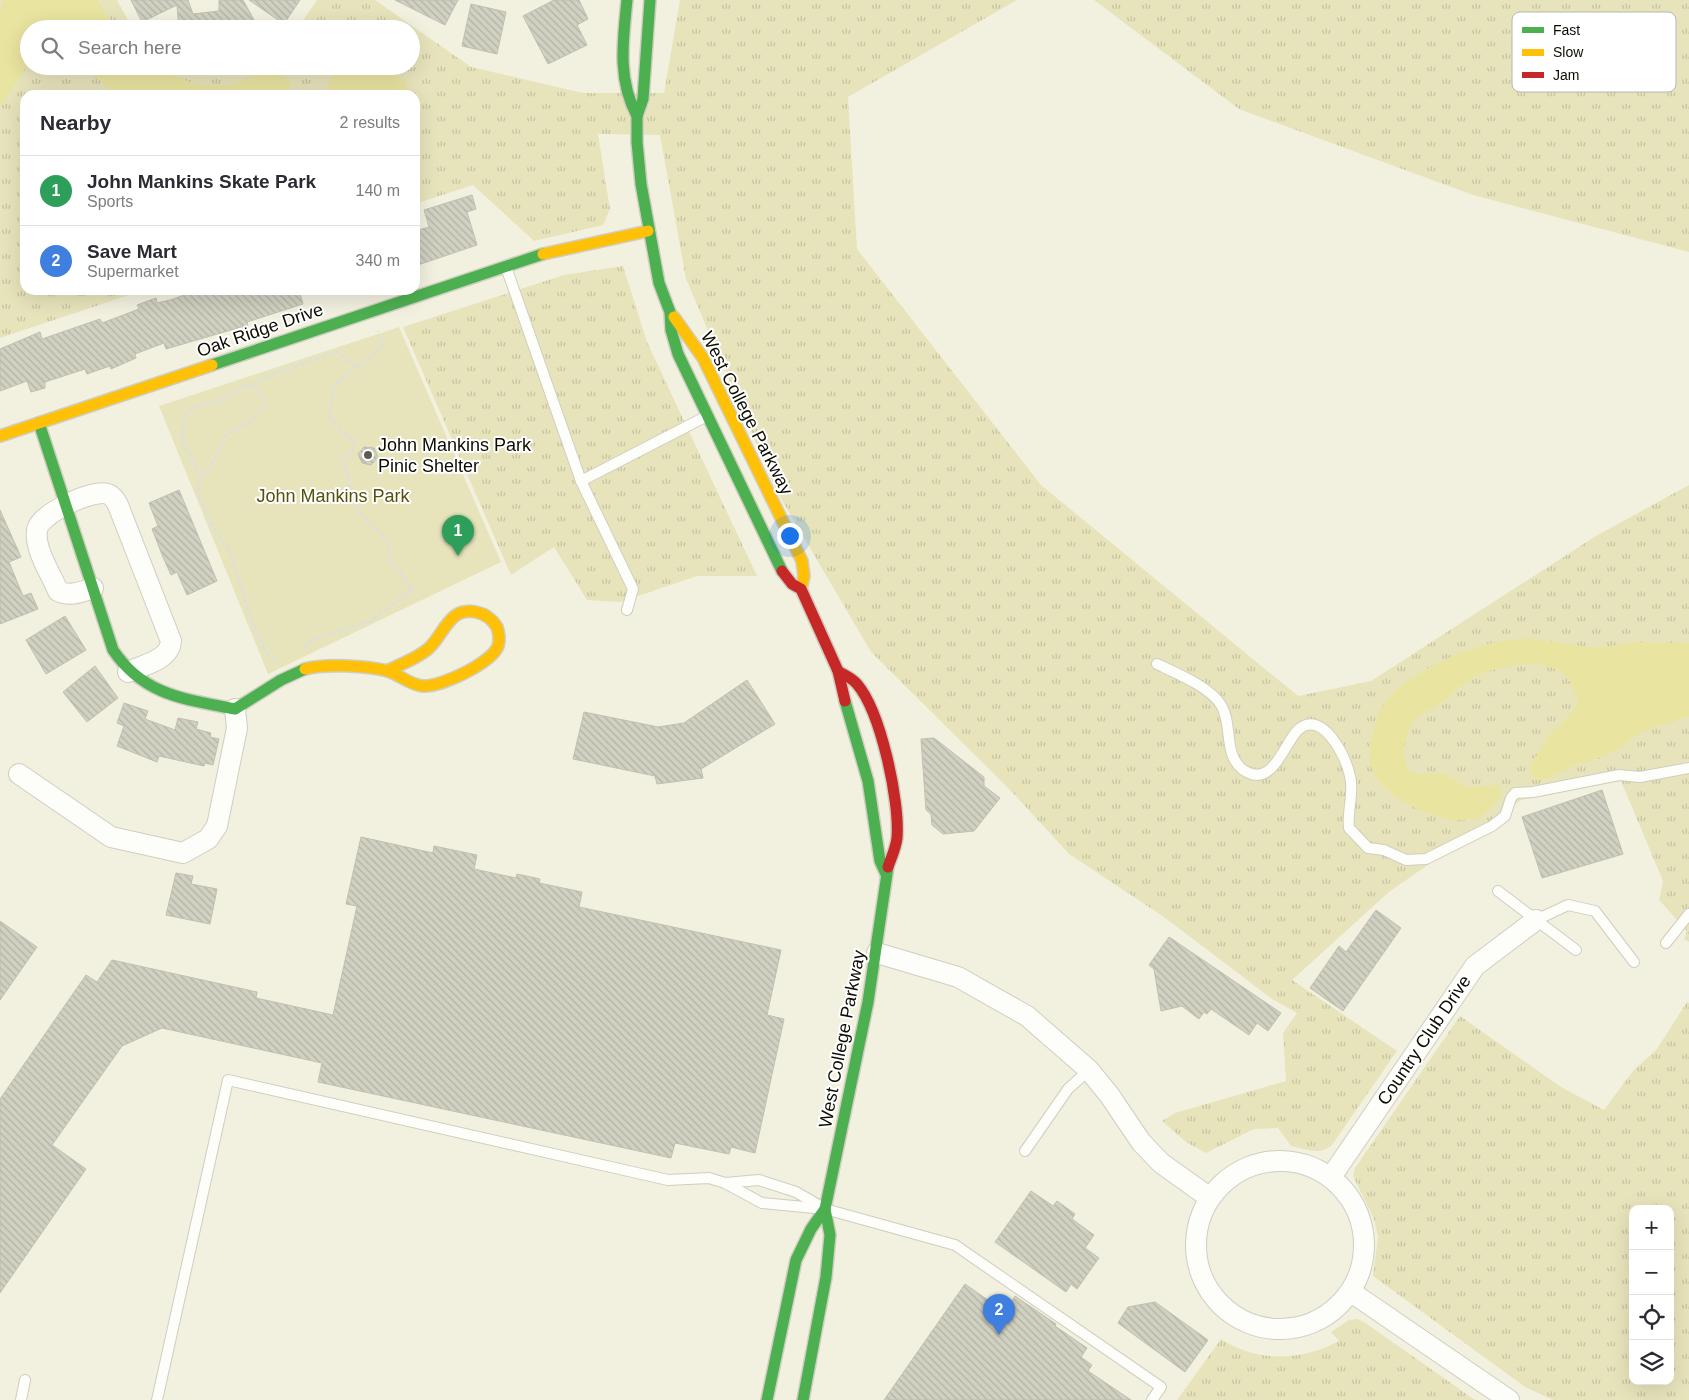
<!DOCTYPE html>
<meta charset="utf-8">
<style>
:root{--surface:#fff;--page:#f7f7f7;--text:#2b2b33;--muted:#7c7c81;--line:#e1e1e2;--accent:#b45309}
body{margin:0;font-family:Arial,sans-serif;background:var(--page);color:var(--text)}
.controls{position:absolute;right:15px;bottom:15px;display:grid;overflow:hidden;border-radius:10px;box-shadow:0 5px 20px #0002}
.controls button{width:45px;height:45px;display:grid;place-items:center;padding:0;border:0;border-bottom:1px solid var(--line);background:var(--surface);color:var(--text);font:25px sans-serif}
.you{position:absolute;left:789px;top:535px;width:18px;height:18px;margin:-12px;border:4px solid #fff;border-radius:50%;background:#1a73e8;box-shadow:0 0 0 8px #1a73e833}
.badge{display:grid;place-items:center;width:32px;height:32px;border-radius:50%;background:var(--accent);color:#fff;font-size:16px;font-weight:700}
.pin{position:absolute;translate:-50% -41px;filter:drop-shadow(0 1px 2px #0008)}
.pin::after{content:'';position:absolute;top:26px;width:18px;height:15px;background:inherit;clip-path:polygon(0 0,100% 0,50% 100%)}
.list{margin:0;padding:0;list-style:none}
h2{display:flex;justify-content:space-between;align-items:center;height:65px;margin:0;padding:0 20px;font-size:21px}
h2 small{font-size:16px;font-weight:400;color:var(--muted)}
.list li{display:grid;grid-template-columns:32px 1fr auto;gap:15px;align-items:center;box-sizing:border-box;height:70px;padding:0 20px;border-top:1px solid var(--line)}
.list b{display:block;font-size:19px;white-space:nowrap}
.list p{margin:0;font-size:16px;white-space:nowrap;color:var(--muted)}
.list em{font-size:16px;font-style:normal;color:var(--muted)}
.icon{flex:none;width:28px;height:28px;fill:none;stroke:currentColor;stroke-width:2;stroke-linecap:round;stroke-linejoin:round}
.map{position:relative;flex:none;width:1689px;height:1400px;overflow:hidden}
.search{position:absolute;background:var(--surface);box-shadow:0 5px 20px #0002;left:20px;top:20px;width:400px;height:55px;display:flex;align-items:center;gap:12px;box-sizing:border-box;padding:0 18px;border-radius:28px;color:var(--muted);font-size:19px}
.panel{position:absolute;background:var(--surface);box-shadow:0 5px 20px #0002;left:20px;top:90px;width:400px;height:205px;border-radius:15px}
.map>svg:first-child{display:block}
.grass{fill:url(#grass-tufts);fill-rule:evenodd}
.green{fill:#e7e4bc}
.water{fill:#eae4a1}
.building{fill:url(#building-back-hatch);stroke:#c0bfb1}
.lines{fill:none;stroke-linecap:round;stroke-linejoin:round}
.lane-casing{stroke:#cfcec0;stroke-width:12}
.street-casing{stroke:#cfcec0;stroke-width:22}
.fast-casing{stroke:#cfcec0;stroke-width:14}
.slow-casing{stroke:#cfcec0;stroke-width:14}
.jam-casing{stroke:#cfcec0;stroke-width:14}
.path{stroke:#dfdfda;stroke-width:3;stroke-dasharray:5 2.5;stroke-linecap:butt}
.lane{stroke:#fdfdfa;stroke-width:10}
.street{stroke:#fdfdfa;stroke-width:20}
.fast{stroke:#4caf50;stroke-width:11}
.slow{stroke:#ffc107;stroke-width:11}
.jam{stroke:#c62828;stroke-width:11}
.poi-dot{fill:#5d5c50;stroke:#fff;stroke-width:2}
.labels{text-anchor:middle;stroke-width:4;stroke-linejoin:round;paint-order:stroke}
.street-label{font-size:18px;fill:#0d0c03;stroke:#fff}
.poi-label{font-size:18px;fill:#0d0c03;stroke:#fff;text-anchor:start}
.park-label{font-size:18px;fill:#57500b;stroke:#fff}
.key{fill:#fff;stroke:#b6b6b3;stroke-width:1}
.key-label{font-size:14px;fill:#0d0c03}
</style>
<div class="map">
<svg width="1689" height="1400" viewBox="0 0 1689 1400">
<defs>
<pattern id="grass-tufts" width="24" height="20" patternUnits="userSpaceOnUse" patternTransform="scale(1.25)"><rect width="24" height="20" fill="#e7e4bc"/><path d="M3 7l-1-3M5 7V3M7 7l1-3M15 17l-1-3M17 17v-4M19 17l1-3" fill="none" stroke="#c5c2a0"/></pattern>
<pattern id="building-back-hatch" width="6" height="6" patternUnits="userSpaceOnUse" patternTransform="scale(1.25)"><rect width="6" height="6" fill="#d1d1c2"/><path d="M-1 5l2 2M0 0l6 6M5-1l2 2" fill="none" stroke="#b2b2a5"/></pattern>
</defs>
<rect width="100%" height="100%" fill="#f2f1df"/>
<g class="grass">
<path d="M 0,0 L 117,0 L 133,29 L 29,29 L 29,66 L 411,66 L 411,29 L 297,29 L 317,0 L 375,0 L 471,67 L 583,93 L 664,93 L 680,0 L 1017,0 L 848,97 L 857,249 L 1041,485 L 1298,696 L 1371,681 L 1596,536 L 1689,485 L 1689,942 L 1684,939 L 1687,931 L 1659,900 L 1663,881 L 1621,781 L 1521,800 L 1389,892 L 1292,980 L 1397,1051 L 1332,1145 C 1320,1156 1305,1149 1291,1146 L 1278,1128 L 1254,1129 L 1206,1153 L 1186,1142 L 1162,1121 L 1175,1113 L 1286,1081 L 1283,1033 L 1297,1013 L 1272,999 L 1164,917 L 1069,854 L 1013,793 L 871,652 L 776,490 L 686,279 L 660,135 L 598,134 L 610,209 L 603,225 L 534,241 L 473,185 L 415,204 L 415,95 L 25,95 L 25,290 L 144,290 L 0,338 Z"/>
<polygon points="1094,0 1689,0 1689,252 1473,195 1239,109"/>
<polygon points="623,266 647,342 757,576 697,576 620,602 587,600 554,547 511,575 403,327 564,275"/>
<path d="M 1687,1002 L 1689,1003 L 1689,1400 L 1553,1400 L 1525,1387 L 1373,1276 L 1378,1237 L 1374,1219 L 1353,1176 L 1355,1168 L 1460,1016 L 1561,1087 L 1604,1110 L 1633,1071 L 1657,1049 ZM 1633,1209 L 1670,1209 L 1670,1381 L 1633,1381 Z"/>
<path d="M 1357,1319 L 1364,1322 L 1475,1400 L 1177,1400 L 1221,1339 C 1258,1363 1301,1361 1339,1341 L 1331,1332 L 1349,1320 Z"/>
</g>
<polygon class="green" points="399,327 501,562 268,674 159,406"/>
<g class="water">
<polygon points="5,0 98,0 100,6 116,29 29,29 29,63 0,106 0,11"/>
<polygon points="85,66 156,66 163,72 199,85 229,85 261,74 283,74 291,83 287,95 114,95"/>
<polygon points="336,66 382,66 406,82 407,95 329,95 328,85"/>
<path d="M 1525,638 L 1596,648 L 1635,642 L 1689,643 L 1689,716 L 1643,731 L 1620,748 L 1602,757 L 1571,767 L 1548,779 L 1536,780 L 1531,773 L 1530,766 L 1551,732 L 1561,724 L 1574,710 L 1578,699 C 1575,693 1572,684 1568,679 C 1550,655 1497,665 1475,677 C 1461,684 1451,696 1438,705 C 1429,711 1416,714 1411,725 C 1403,742 1400,760 1412,774 L 1446,774 L 1466,787 L 1498,785 L 1502,794 C 1496,803 1486,816 1475,819 C 1444,826 1392,802 1375,776 C 1368,765 1369,747 1372,736 C 1375,728 1376,717 1380,710 C 1399,678 1453,653 1488,644 C 1500,641 1513,640 1525,638 Z"/>
</g>
<g class="building">
<polygon points="131,0 188,0 193,14 219,11 219,0 243,0 259,29 179,29 177,5 142,22"/>
<polygon points="249,0 300,0 284,24"/>
<polygon points="395,0 458,0 445,25"/>
<polygon points="554,0 579,0 588,19 577,25 587,45 548,64 523,16"/>
<polygon points="471,4 506,12 497,54 462,46"/>
<polygon points="472,195 476,209 467,212 477,245 415,266 415,231 429,227 424,210"/>
<polygon points="193,290 299,290 303,304 247,322 248,325 166,349 164,343 135,354 136,358 111,369 110,366 87,374 85,369 45,382 45,388 31,392 27,381 0,391 0,349 40,332 42,339 100,319 102,323 139,309 137,305 156,298 157,303 170,300 193,292"/>
<polygon points="364,447 374,448 378,457 371,465 362,463 358,454"/>
<polygon points="179,490 217,581 187,595 177,572 171,575 163,557 152,529 158,526 149,503"/>
<polygon points="0,510 21,557 9,562 23,596 31,593 38,609 0,624"/>
<polygon points="65,616 86,650 46,674 26,640"/>
<polygon points="95,666 118,698 87,722 63,692"/>
<polygon points="747,680 775,724 701,769 703,778 657,784 655,776 573,759 584,712 658,727 684,723"/>
<polygon points="124,703 148,711 145,719 175,730 178,718 198,722 196,729 211,733 210,737 219,739 213,765 205,763 204,766 159,756 157,762 117,746 124,726 117,723"/>
<polygon points="934,738 984,777 984,786 1000,798 974,831 943,834 932,825 931,814 926,810 921,739"/>
<polygon points="1602,790 1623,854 1542,878 1522,817"/>
<polygon points="361,837 433,853 434,846 477,855 474,869 516,878 517,874 540,879 539,883 582,892 579,907 781,950 767,1015 784,1019 755,1153 731,1147 729,1154 675,1143 671,1158 318,1082 322,1063 162,1028 122,1046 52,1145 86,1169 0,1293 0,1099 86,975 97,982 112,960 257,992 256,998 333,1015 357,906 346,904"/>
<polygon points="176,873 193,876 191,884 217,889 210,924 166,915"/>
<polygon points="1376,910 1401,928 1343,1011 1310,988 1339,946 1346,952"/>
<polygon points="0,921 37,947 0,1000"/>
<polygon points="1169,937 1281,1013 1268,1031 1257,1023 1249,1035 1211,1009 1207,1014 1204,1012 1199,1019 1182,1006 1161,1011 1154,969 1149,965"/>
<polygon points="1031,1191 1053,1206 1057,1201 1075,1214 1072,1219 1094,1235 1085,1248 1099,1258 1077,1289 1071,1284 1066,1292 995,1242"/>
<polygon points="965,1284 1005,1312 1015,1296 1056,1324 1055,1326 1087,1348 1081,1357 1092,1365 1088,1371 1131,1400 884,1400"/>
<polygon points="1155,1302 1208,1340 1185,1372 1118,1323 1128,1307"/>
</g>
<g class="lines">
<g class="lane-casing">
<g id="lane">
<polyline points="506,267 581,481 633,589 627,610"/>
<polyline points="581,481 707,416"/>
<path d="M 1157,664 C 1176,673 1210,687 1221,705 C 1233,724 1223,753 1242,769 C 1273,792 1285,740 1299,729 C 1323,710 1344,755 1349,772 C 1355,790 1347,810 1349,828 L 1368,848 L 1384,850 L 1406,860 L 1426,859 L 1492,826 L 1505,816 L 1511,798 L 1515,793 L 1533,792 L 1619,775 L 1640,777 L 1689,768"/>
<polyline points="1498,891 1576,950"/>
<polyline points="1536,920 1568,905 1595,911 1634,962"/>
<polyline points="1666,943 1689,914"/>
<polyline points="1025,1151 1068,1089 1089,1070"/>
<polyline points="725,1183 759,1180 796,1192 822,1207"/>
<polyline points="21,1400 25,1380"/>
<polyline points="157,1400 228,1080 668,1180 709,1178 725,1183 762,1203 825,1209 955,1245 1161,1387 1152,1400"/>
</g>
</g>
<g class="street-casing">
<g id="street">
<path d="M 93,588 C 81,592 70,597 58,591 C 51,574 34,549 37,530 C 39,514 94,488 108,494 C 113,496 116,501 118,505 L 171,641 C 170,660 143,665 128,672"/>
<polyline points="19,774 111,837 183,853 208,839 217,826 237,728 235,709"/>
<polyline points="877,953 958,977 1027,1016 1089,1070 1110,1096 1141,1142 1161,1163 1210,1198"/>
<circle cx="1280" cy="1245" r="84"/>
<polyline points="1331,1177 1475,966 1536,920"/>
<polyline points="1351,1292 1509,1400"/>
</g>
</g>
<g class="fast-casing">
<g id="fast">
<path d="M 627,0 C 623,40 617,79 637,116"/>
<polyline points="650,0 643,99 637,116 637,142 641,184 659,283 670,312 671,330 678,354 782,571"/>
<polyline points="212,365 543,254"/>
<path d="M 39,423 L 113,650 C 144,696 185,699 235,709 L 281,680 L 305,669"/>
<polyline points="845,701 868,781 880,861 886,874"/>
<polyline points="767,1400 796,1260 811,1229 825,1209 868,1002 888,867"/>
<polyline points="803,1400 826,1277 830,1235 825,1209"/>
</g>
</g>
<g class="slow-casing">
<g id="slow">
<polyline points="543,254 648,231"/>
<polyline points="674,317 703,358 802,561 804,576 801,589"/>
<polyline points="0,436 212,365"/>
<path d="M 305,669 C 325,663 368,666 388,671 C 400,675 410,685 423,686 C 441,687 492,663 498,646 C 500,640 499,633 497,627 C 492,619 486,614 476,612 C 449,606 444,635 428,649 C 416,659 401,664 387,671"/>
</g>
</g>
<g class="jam-casing">
<g id="jam">
<polyline points="782,571 792,584 801,589 838,671 845,701"/>
<path d="M 838,671 C 844,675 852,678 857,684 C 881,712 900,802 897,838 C 896,848 891,858 888,867"/>
</g>
</g>
<g class="path">
<polyline points="200,476 209,469 227,433 250,422 264,407 262,396 253,385"/>
<polyline points="304,647 313,639 370,621 413,590 390,560 388,542 360,514 341,457 350,456 355,441 341,432 329,414 334,386 356,366 369,359 383,345 378,331"/>
<polyline points="275,661 266,653 253,624 231,555 211,524 198,492 200,476 182,440 184,415 192,408 222,400 243,386 253,385 273,374 337,352 356,366"/>
</g>
<use href="#lane" class="lane"/>
<use href="#street" class="street"/>
<use href="#fast" class="fast"/>
<use href="#slow" class="slow"/>
<use href="#jam" class="jam"/>
</g>
<circle class="poi-dot" cx="368" cy="455" r="5"/>
<g class="labels">
<g class="street-label">
<text transform="translate(260 330) rotate(-19)" y="6">Oak Ridge Drive</text>
<text transform="translate(747 413) rotate(63)" y="6">West College Parkway</text>
<text transform="translate(842 1039) rotate(-79)" y="6">West College Parkway</text>
<text transform="translate(1424 1040) rotate(-56)" y="6">Country Club Drive</text>
</g>
<g class="poi-label">
<text x="378" y="451">John Mankins Park<tspan x="378" dy="21">Pinic Shelter</tspan></text>
</g>
<g class="park-label">
<text x="333" y="502">John Mankins Park</text>
</g>
</g>
<rect x="1512" y="12" width="164" height="80" rx="8" class="key"/>
<rect x="1522" y="27" width="22" height="6" fill="#4caf50"/>
<rect x="1522" y="49" width="22" height="7" fill="#ffc107"/>
<rect x="1522" y="72" width="22" height="6" fill="#c62828"/>
<g class="key-label">
<text x="1553" y="35">Fast</text>
<text x="1553" y="57">Slow</text>
<text x="1553" y="80">Jam</text>
</g>
</svg>
<div class="controls">
<button>+</button>
<button>−</button>
<button><svg class="icon" aria-label="locate" viewBox="0 0 24 24"><circle cx="12" cy="12" r="6"/><path d="M12 2v4M12 18v4M2 12h4M18 12h4"/></svg></button>
<button><svg class="icon" aria-label="layers" viewBox="0 0 24 24"><path d="M12 4l9 5-9 5-9-5zM3 14l9 5 9-5"/></svg></button>
</div>
<div class="you"></div>
<div class="pin badge" style="left:458px;top:556px;background:#2e9e5b">1</div>
<div class="pin badge" style="left:999px;top:1335px;background:#3f7fe0">2</div>
<div class="search"><svg class="icon" aria-label="search" viewBox="0 0 24 24"><circle cx="10" cy="10" r="6"/><path d="M15 15l6 6"/></svg>Search here</div>
<section class="panel">
<h2>Nearby<small>2 results</small></h2>
<ul class="list">
<li><span class="badge" style="background:#2e9e5b">1</span><div><b>John Mankins Skate Park</b><p>Sports</p></div><em>140 m</em></li>
<li><span class="badge" style="background:#3f7fe0">2</span><div><b>Save Mart</b><p>Supermarket</p></div><em>340 m</em></li>
</ul>
</section>
</div>
